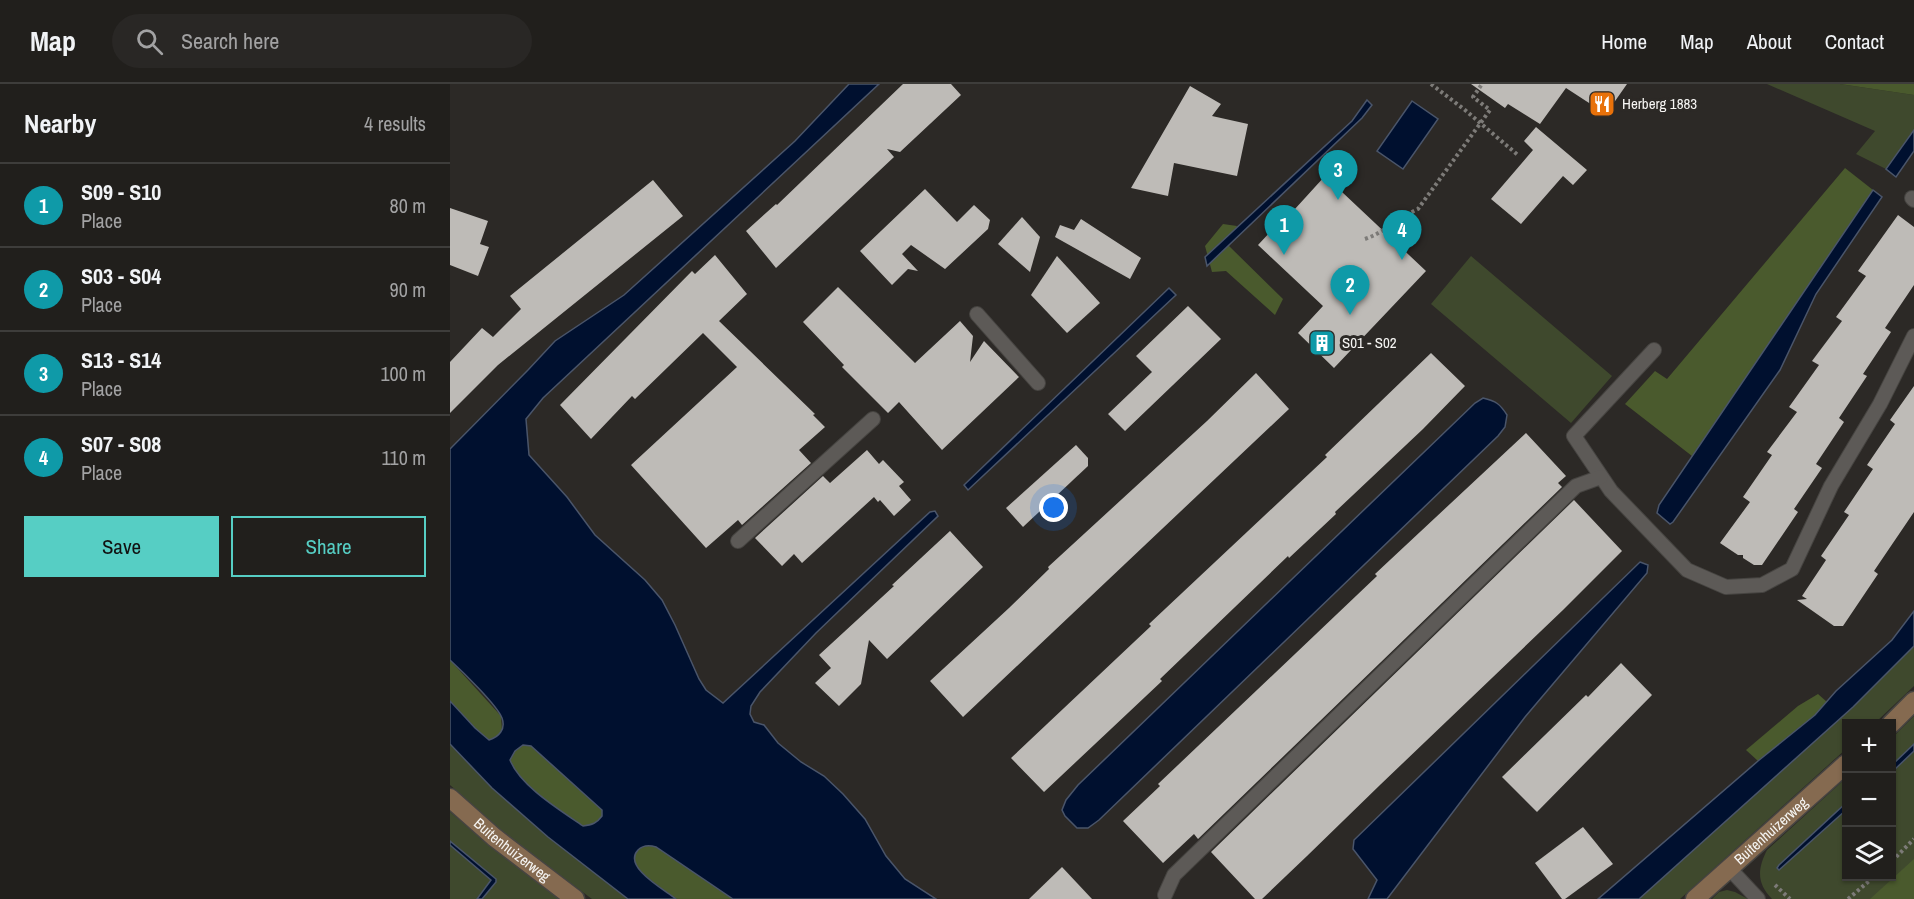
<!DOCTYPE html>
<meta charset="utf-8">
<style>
:root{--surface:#211f1c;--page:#292725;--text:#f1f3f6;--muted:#a2a2a3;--line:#3e3d3b;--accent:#56cec4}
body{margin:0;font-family:"Archivo Narrow",sans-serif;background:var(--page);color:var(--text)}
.controls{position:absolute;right:18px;bottom:18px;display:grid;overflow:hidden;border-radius:0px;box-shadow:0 2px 4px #0004}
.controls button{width:54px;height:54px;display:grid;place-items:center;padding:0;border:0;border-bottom:2px solid var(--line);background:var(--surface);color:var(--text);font:30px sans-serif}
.you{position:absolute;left:604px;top:424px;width:21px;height:21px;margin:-15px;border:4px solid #fff;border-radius:50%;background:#1a73e8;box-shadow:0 0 0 9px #1a73e833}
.badge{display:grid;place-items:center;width:39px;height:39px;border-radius:50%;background:var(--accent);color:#fff;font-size:20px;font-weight:700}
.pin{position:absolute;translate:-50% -50px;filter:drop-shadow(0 2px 3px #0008)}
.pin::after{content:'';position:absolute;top:32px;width:21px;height:18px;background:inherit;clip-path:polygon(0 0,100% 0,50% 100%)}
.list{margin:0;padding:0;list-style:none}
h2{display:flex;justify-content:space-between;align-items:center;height:78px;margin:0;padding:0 24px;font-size:26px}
h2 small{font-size:20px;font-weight:400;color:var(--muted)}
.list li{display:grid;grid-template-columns:39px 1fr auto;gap:18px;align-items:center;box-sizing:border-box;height:84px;padding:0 24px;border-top:2px solid var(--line)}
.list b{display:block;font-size:22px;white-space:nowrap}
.list p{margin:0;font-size:20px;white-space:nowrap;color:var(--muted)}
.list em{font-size:20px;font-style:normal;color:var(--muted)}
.actions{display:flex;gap:12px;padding:18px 24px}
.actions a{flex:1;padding:14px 0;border:2px solid var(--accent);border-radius:0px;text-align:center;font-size:21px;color:var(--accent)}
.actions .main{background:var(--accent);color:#111}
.icon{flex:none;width:33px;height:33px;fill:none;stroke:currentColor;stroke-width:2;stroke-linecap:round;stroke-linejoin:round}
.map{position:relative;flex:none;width:1464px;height:815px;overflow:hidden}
header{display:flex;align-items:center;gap:36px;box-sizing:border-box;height:84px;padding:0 30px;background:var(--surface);border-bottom:2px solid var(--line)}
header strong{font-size:28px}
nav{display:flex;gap:33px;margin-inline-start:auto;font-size:21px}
.search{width:420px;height:54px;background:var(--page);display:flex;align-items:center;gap:15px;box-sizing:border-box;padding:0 21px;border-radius:33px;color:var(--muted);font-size:22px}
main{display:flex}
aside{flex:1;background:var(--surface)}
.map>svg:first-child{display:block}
.green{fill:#3f492d}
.forest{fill:#4a5a2d}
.water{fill:#00102f;stroke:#4a556a;stroke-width:1.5;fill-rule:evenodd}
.building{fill:#bebbb7}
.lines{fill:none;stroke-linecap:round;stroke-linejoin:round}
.lane-casing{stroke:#464441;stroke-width:16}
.secondary-casing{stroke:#464441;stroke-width:21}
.path{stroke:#7d7b78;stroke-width:4;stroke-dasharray:3 3;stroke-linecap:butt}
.lane{stroke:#5d5a57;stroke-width:14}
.secondary{stroke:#856a50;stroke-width:18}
.labels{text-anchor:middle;stroke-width:6;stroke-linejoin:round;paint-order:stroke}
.poi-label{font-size:15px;fill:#f6f5f3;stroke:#2c2926;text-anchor:start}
.street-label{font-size:15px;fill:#f6f5f3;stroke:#2c2926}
</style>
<header>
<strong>Map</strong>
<div class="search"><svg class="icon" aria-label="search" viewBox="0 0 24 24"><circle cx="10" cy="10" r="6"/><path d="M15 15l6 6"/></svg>Search here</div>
<nav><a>Home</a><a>Map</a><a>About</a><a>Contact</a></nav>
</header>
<main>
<aside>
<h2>Nearby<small>4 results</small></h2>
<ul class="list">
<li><span class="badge" style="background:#0f9aa8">1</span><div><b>S09 - S10</b><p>Place</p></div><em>80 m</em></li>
<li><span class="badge" style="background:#0f9aa8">2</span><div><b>S03 - S04</b><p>Place</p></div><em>90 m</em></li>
<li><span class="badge" style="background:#0f9aa8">3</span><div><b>S13 - S14</b><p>Place</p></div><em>100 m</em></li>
<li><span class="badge" style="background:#0f9aa8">4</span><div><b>S07 - S08</b><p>Place</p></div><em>110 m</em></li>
</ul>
<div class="actions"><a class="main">Save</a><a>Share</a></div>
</aside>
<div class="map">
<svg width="1464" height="815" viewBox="0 0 1464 815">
<rect width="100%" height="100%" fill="#2c2926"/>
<g class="green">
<polygon points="1317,0 1390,0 1464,11 1464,46 1436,85 1406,70 1425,47"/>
<polygon points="1021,172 1162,292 1121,339 981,220"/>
<polygon points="1464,562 1464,602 1425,639 1396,640 1396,665 1230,815 1189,815 1403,623"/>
<path d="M 1464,632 L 1464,815 L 1322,815 C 1307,799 1307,786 1317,766 L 1396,694 L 1396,792 L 1442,792 L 1442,654 Z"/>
<polygon points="0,660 42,704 98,753 178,815 142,815 61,755 0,701"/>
<polygon points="0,728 37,759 109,815 0,815"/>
<polygon points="1277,806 1285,808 1298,815 1262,815 1269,808"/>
</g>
<g class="forest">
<polygon points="1390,0 1464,0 1464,11"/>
<polygon points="1395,84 1423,106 1242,372 1175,320 1205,287 1217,295"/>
<polygon points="773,140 787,142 779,162 833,215 825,231 776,187 762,188 755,162"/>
<polygon points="0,576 51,632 52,647 46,654 39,656 25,644 0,617"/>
<polygon points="1368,610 1377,618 1365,631 1308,677 1296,666 1348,622"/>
<path d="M 73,661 L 81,662 L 152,726 L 152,732 C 146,739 142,741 133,742 C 110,726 70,702 60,676 L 65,667 Z"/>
<path d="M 199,761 L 206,763 L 283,815 C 269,815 241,815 227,815 C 221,814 214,806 209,802 C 194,791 166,770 199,761 Z"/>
<polygon points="1464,775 1464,815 1420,815"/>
</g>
<g class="water">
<path d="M 399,0 L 429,0 L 93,314 L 76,335 L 79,371 L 117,413 L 145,451 L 195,496 L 212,516 L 225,541 L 249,595 L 256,606 L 273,619 L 480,428 L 485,427 L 488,432 L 366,549 L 310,608 L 301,622 L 300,630 L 304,638 L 314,641 L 328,659 L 351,678 L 374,692 L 393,710 L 415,735 L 436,772 L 455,795 L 486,815 L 283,815 L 206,763 C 200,761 193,761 188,766 C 172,783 215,806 226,815 L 178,815 L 98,753 L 42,704 L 0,660 L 0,617 L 25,644 L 39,656 C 49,653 56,645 52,634 C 47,621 12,587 0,576 L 0,365 L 78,286 L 105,257 L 174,211 L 345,57 ZM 73,661 L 81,662 L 152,726 L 152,732 C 147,739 142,741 133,742 C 110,726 70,702 60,676 L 65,667 Z"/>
<polygon points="917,16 922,21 912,34 757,182 755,173 902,37"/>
<polygon points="962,17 988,35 953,85 927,67"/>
<polygon points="1464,46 1464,67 1446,93 1436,85"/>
<polygon points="1423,106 1432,113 1366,210 1330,286 1223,438 1220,440 1207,429 1209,421"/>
<polygon points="719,204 726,211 518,406 514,401"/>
<path d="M 1033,314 C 1046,317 1050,320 1057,331 L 1055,343 L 1048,352 L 649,736 L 638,744 L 627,744 L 615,732 L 612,726 L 616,716 L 628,701 L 1025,319 Z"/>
<polygon points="1190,478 1198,481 1197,489 1075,633 937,815 918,815 927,796 903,765 904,756"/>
<polygon points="1464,527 1464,562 1403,623 1189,815 1148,815 1308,677 1365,631 1386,607 1442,556"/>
<polygon points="1464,660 1464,667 1442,688 1442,681"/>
<polygon points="1396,719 1396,726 1329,786 1327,784 1329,781"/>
<polygon points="0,757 46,795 46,798 32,815 27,815 41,796 0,761"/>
</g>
<g class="building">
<polygon points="453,0 501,0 511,11 450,68 437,65 444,73 326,184 296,147 326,120 327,121"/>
<polygon points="1021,0 1177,0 1156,30 1116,4 1090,40 1058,20 1055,24"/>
<polygon points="740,2 771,20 762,32 798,40 787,92 724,79 718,112 681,104"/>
<polygon points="1086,43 1137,86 1123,101 1113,92 1071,140 1041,115 1083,66 1074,57"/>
<polygon points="875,92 976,187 884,284 848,249 873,222 808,161 822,146 824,148"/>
<polygon points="203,96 233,132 48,281 0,329 0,278 32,244 43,253 71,225 60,212"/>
<polygon points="475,105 507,138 524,121 540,136 538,145 495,185 461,161 452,170 468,187 458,185 442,201 410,167"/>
<polygon points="0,124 38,137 30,160 39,163 28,192 0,181"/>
<polygon points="1448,131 1464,143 1464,201 1435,244 1441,248 1413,290 1417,292 1389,334 1394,338 1366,380 1372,384 1344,425 1348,428 1312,481 1304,481 1293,474 1293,471 1288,471 1270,459 1300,418 1293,413 1322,371 1317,368 1347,328 1339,323 1369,281 1362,277 1392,237 1386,233 1416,192 1408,187"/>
<polygon points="572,133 590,153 580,188 548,160"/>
<polygon points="631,135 691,174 680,195 605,153 610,141 624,146"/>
<polygon points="265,171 297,210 269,237 365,330 363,331 375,343 349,366 361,379 292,441 288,436 256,464 181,381 287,283 253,249 185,315 182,312 141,355 110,321 242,187 245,190"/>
<polygon points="607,172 650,219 617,249 581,211"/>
<polygon points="388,203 465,279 510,237 523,252 520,278 534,257 569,293 492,366 449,318 438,329 392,283 394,281 353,238"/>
<polygon points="738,222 771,255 675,347 658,330 702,288 686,272"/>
<polygon points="981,269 1015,302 973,345 885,428 886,430 839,474 838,472 710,595 712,597 594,708 561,674 701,542 699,540 877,373 875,371"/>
<polygon points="806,289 839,325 513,633 480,597 559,524 599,485 598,483 757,337"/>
<polygon points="1464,302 1464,428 1424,487 1428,490 1393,542 1384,542 1347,516 1357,515 1352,512 1376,476 1371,472 1399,431 1394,428 1423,385 1417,381 1445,340 1440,336"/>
<polygon points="1076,349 1116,392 1108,399 1112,403 748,755 744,750 713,779 673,737 710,702 708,700 927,492 925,490"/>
<polygon points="626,361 638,374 638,382 573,443 556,424"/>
<polygon points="417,366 429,380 433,376 454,398 449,402 461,416 444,432 430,416 428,418 424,413 352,479 344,470 332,482 305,454 373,392 380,399"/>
<polygon points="1124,416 1172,467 1113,526 930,701 857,772 812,815 805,815 761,768"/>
<polygon points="500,447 533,483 437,575 419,556 411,600 389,622 365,599 381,584 369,571 444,502 442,501"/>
<polygon points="1171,579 1202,611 1087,728 1052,693 1136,611 1138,613"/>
<polygon points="1133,743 1163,780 1115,815 1112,815 1085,779"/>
<polygon points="612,783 642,815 579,815"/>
</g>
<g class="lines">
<g class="lane-casing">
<g id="lane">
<polyline points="1462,114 1464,116"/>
<polyline points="527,230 588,299"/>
<polyline points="1204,266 1124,352 1161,407 1237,486 1276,503 1312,501 1342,485 1381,402 1430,320 1464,252"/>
<polyline points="288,457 423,335"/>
<polyline points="1279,784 1308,815"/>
<polyline points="715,811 724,791 1126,402 1151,393"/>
</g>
</g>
<g class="secondary-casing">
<g id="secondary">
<polyline points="1441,640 1464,617"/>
<path id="s1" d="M 0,714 L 44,753 L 125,815"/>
<path id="s2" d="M 1245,815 L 1396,680"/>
</g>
</g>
<g class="path">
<polyline points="981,0 1015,26 1069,72"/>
<path d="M 915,155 C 935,148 948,134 968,125 L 1040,26 L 1023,13 L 1032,0"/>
<polyline points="1442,777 1464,755"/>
<polyline points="1325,801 1340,815"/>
<polyline points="1398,815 1425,792"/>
</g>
<use href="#lane" class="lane"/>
<use href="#secondary" class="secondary"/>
</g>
<defs>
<g id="restaurant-square" transform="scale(1.35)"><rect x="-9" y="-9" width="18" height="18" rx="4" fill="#e8710a" stroke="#2c2926"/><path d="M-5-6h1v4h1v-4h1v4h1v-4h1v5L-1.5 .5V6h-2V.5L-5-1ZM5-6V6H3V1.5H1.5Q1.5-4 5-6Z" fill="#fff"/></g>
<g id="building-square" transform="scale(1.35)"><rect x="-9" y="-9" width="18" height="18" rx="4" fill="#0f9aa8" stroke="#2c2926"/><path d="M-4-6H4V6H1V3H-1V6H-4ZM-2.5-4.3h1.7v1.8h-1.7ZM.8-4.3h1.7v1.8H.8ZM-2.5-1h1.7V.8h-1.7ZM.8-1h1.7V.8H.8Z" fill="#fff"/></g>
</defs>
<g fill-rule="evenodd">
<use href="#restaurant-square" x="1152" y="20"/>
<use href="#building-square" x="872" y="259"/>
</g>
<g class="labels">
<g class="poi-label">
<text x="1172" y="25">Herberg 1883</text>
<text x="892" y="264">S01 - S02</text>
</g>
<g class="street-label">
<text dy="5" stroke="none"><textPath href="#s2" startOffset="102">Buitenhuizerweg</textPath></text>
<text dy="5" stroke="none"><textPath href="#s1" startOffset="81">Buitenhuizerweg</textPath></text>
</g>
</g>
</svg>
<div class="controls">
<button>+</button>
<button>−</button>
<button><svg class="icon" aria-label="layers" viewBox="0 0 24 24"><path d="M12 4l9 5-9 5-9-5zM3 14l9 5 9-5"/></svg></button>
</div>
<div class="you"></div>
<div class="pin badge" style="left:834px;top:171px;background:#0f9aa8">1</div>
<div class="pin badge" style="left:900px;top:231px;background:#0f9aa8">2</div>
<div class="pin badge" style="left:888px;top:116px;background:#0f9aa8">3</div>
<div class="pin badge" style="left:952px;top:176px;background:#0f9aa8">4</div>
</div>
</main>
